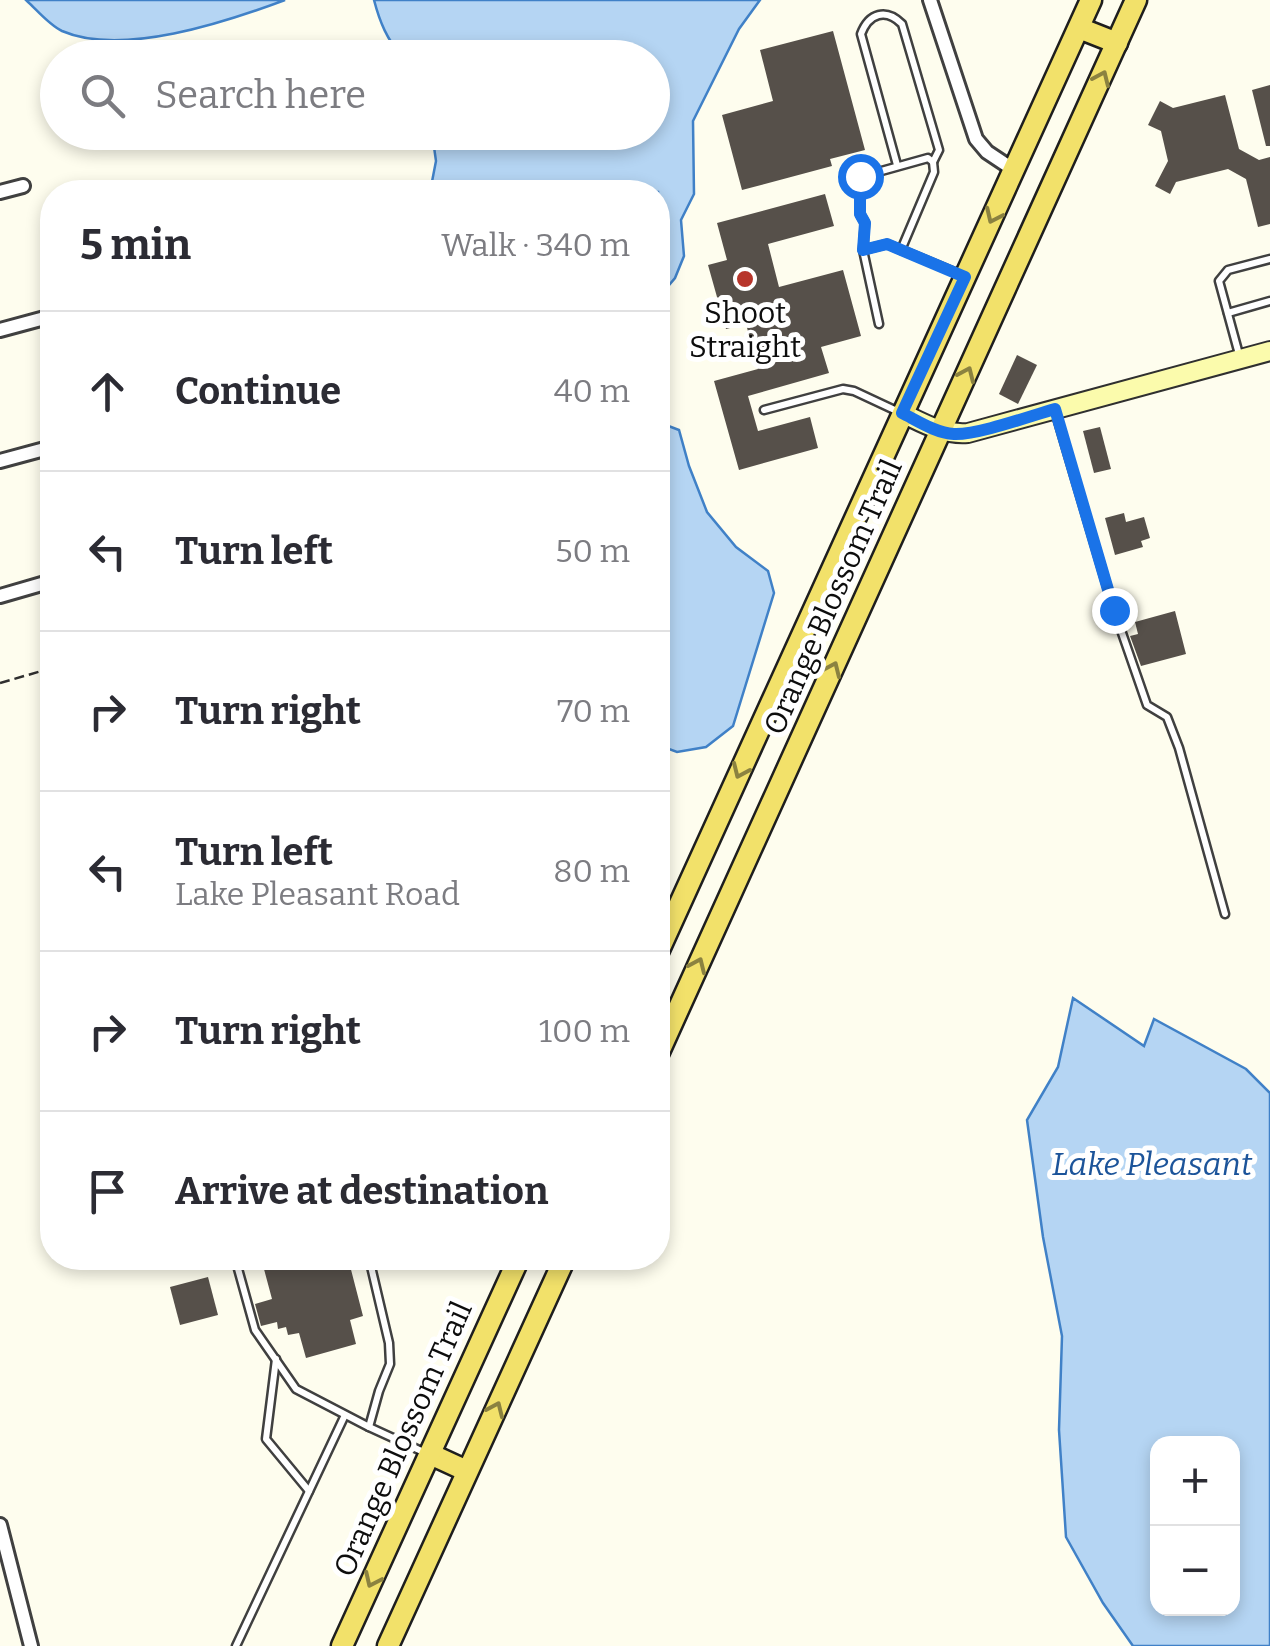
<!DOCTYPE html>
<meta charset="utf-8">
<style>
:root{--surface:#fff;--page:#f7f7f7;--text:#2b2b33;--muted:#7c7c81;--line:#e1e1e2}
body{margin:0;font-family:Bitter,serif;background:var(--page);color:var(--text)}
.controls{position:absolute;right:30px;bottom:30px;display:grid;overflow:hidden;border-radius:20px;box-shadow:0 5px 15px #0003}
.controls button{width:90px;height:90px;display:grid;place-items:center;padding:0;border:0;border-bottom:2px solid var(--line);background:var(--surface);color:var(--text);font:50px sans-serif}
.stop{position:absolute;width:30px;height:30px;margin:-22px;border:8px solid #1a73e8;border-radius:50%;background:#fff}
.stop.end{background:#1a73e8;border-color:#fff;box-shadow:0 2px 10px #0008}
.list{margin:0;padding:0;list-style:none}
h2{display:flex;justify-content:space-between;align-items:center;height:130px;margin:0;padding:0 40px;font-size:42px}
h2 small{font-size:32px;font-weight:400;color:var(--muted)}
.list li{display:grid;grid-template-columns:65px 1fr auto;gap:30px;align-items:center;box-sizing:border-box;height:160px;padding:0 40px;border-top:2px solid var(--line)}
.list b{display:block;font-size:38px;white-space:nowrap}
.list p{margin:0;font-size:32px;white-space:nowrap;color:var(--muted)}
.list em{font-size:32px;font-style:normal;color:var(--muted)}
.icon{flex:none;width:55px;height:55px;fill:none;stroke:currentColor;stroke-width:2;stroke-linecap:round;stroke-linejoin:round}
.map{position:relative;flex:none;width:1270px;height:1646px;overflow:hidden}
.search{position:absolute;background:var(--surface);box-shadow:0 5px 15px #0003;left:40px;top:40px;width:630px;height:110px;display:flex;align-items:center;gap:25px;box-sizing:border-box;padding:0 35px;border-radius:55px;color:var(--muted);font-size:38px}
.panel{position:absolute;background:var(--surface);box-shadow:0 5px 15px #0003;left:40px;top:180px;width:630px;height:1090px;border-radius:40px}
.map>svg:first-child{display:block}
.water{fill:#b5d5f3;stroke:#4081c7;stroke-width:2.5;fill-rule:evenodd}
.building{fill:#56504a}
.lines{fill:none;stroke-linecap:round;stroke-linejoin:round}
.lane-casing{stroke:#404040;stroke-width:11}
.street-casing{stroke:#404040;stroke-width:18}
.secondary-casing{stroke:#2f2f2f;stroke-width:22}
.primary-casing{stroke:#1e1e1e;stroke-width:25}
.path{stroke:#2f2f2f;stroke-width:2.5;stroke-dasharray:10 5;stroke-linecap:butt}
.lane{stroke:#fff;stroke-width:6}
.street{stroke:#fff;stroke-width:12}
.secondary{stroke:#fbfbac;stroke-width:18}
.primary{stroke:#f2e16a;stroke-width:20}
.oneway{stroke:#8b8240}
.route{stroke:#1a73e8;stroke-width:12}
.poi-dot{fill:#b7352b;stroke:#fff;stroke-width:4}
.labels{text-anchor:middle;stroke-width:10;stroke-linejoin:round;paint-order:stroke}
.poi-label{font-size:30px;fill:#0d0d0d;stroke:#fff}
.street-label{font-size:30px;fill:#0d0d0d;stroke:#fff}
.water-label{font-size:32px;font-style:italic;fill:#1c549a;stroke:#fff}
</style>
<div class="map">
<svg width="1270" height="1646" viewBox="0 0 1270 1646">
<rect width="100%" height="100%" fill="#fefdee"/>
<g class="water">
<path d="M 26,0 L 285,0 C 226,22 122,57 62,31 C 49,25 37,10 26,0 Z"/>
<path d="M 374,0 L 760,0 L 739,29 L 693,121 L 694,194 L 681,220 L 684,256 L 675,278 L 658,298 L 658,192 L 430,192 L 436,161 L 432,133 L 652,132 L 652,58 L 402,57 C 387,39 380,23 374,0 Z"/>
<polygon points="658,422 679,430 689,466 707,512 736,547 768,571 774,593 733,726 706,747 677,752 658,745"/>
<path d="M 1073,998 L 1144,1046 L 1154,1019 L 1246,1069 L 1270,1093 L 1270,1646 L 1133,1646 L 1103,1603 L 1066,1537 L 1059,1430 L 1062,1336 L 1043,1237 L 1027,1120 L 1058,1067 ZM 1158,1444 L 1232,1444 L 1232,1608 L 1158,1608 Z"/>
</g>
<g class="building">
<polygon points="833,31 865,150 830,159 832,166 742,190 722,115 773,101 760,50"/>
<polygon points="1270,85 1270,146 1266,146 1252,90"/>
<polygon points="1225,95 1239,149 1259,160 1270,157 1270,224 1258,227 1246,179 1228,169 1176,182 1170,194 1155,186 1168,161 1161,131 1148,125 1160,101 1173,108"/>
<polygon points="825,194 834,226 768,244 779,287 843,270 861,336 821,347 829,373 748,396 758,431 810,417 818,448 739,470 714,381 758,369 746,324 726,329 708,265 727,260 717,223"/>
<polygon points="1017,355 1037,365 1018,404 999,394"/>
<polygon points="1100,427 1111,469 1094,473 1083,431"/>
<polygon points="1124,513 1126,522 1144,517 1150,538 1141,541 1143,547 1115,555 1105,518"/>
<polygon points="1175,611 1186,654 1141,666 1130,636 1138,634 1135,622"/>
<polygon points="261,1258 348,1258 363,1316 350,1320 356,1344 306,1358 299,1333 288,1335 286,1327 278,1329 277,1322 261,1326 255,1304 272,1299"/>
<polygon points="208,1277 218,1315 180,1325 170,1287"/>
</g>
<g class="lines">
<g class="lane-casing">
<g id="lane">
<path d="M 897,165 L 861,34 C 869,13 886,8 902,24 L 939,150 L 933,162"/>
<polyline points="863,250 865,223 860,214 860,177 928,158 933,162 934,172 901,250"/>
<polyline points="1228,313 1270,301"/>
<polyline points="879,324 863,250 887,244 964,276"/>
<polyline points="1240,358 1219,281 1228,270 1270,259"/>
<polyline points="764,410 843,389 854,391 901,413"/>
<polyline points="1055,411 1114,610 1147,705 1167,717 1179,748 1225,914"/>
<polyline points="235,1258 255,1330 296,1389 369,1427 428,1454"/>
<polyline points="276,1359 266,1439 309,1491"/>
<polyline points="369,1427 379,1391 390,1364 389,1343 369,1258"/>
<polyline points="236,1646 345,1415"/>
</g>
</g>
<g class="street-casing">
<g id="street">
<polyline points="930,0 976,139 987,152 1014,170"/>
<polyline points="0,192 23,186"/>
<polyline points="0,330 52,316"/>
<polyline points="0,461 52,447"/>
<polyline points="0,596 52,581"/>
<polyline points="0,1525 31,1646"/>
</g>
</g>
<g class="secondary-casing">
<path id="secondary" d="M 902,413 C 925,424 943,435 968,433 L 1270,351"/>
</g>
<g class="primary-casing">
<g id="primary">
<polyline points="1079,28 1117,43"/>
<polyline points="658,952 1091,0"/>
<polyline points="658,1054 1136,0"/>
<polyline points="430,1454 467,1471"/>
<polyline points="342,1646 519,1258"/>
<polyline points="388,1646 565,1258"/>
</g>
</g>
<polyline class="path" points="0,683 52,668"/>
<use href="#lane" class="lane"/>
<use href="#street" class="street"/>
<use href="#secondary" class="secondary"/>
<use href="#primary" class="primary"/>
</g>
<defs><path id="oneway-chevron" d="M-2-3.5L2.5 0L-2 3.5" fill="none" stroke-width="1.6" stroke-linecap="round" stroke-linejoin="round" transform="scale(2.5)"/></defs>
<g class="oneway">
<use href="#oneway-chevron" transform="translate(1102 78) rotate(-66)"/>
<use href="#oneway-chevron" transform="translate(993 216) rotate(115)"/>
<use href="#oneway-chevron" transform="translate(967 374) rotate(-66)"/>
<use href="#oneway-chevron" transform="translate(833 669) rotate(-66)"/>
<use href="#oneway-chevron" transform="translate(740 771) rotate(114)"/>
<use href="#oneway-chevron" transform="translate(698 965) rotate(-66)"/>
<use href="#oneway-chevron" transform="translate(496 1409) rotate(-66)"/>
<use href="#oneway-chevron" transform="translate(372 1580) rotate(115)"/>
</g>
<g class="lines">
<path class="route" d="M 860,176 L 860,214 L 865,223 L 863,250 L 887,244 L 965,277 L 902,413 C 918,421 936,433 954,434 C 978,435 1030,416 1055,409 L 1114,610"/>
</g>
<circle class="poi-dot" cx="745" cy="279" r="10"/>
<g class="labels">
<g class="poi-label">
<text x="745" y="323">Shoot<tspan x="745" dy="34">Straight</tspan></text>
</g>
<g class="street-label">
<text transform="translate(833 597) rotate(-66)" y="10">Orange Blossom Trail</text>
<text transform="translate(403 1439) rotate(-66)" y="10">Orange Blossom Trail</text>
</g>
<g class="water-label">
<text x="1152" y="1175">Lake Pleasant</text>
</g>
</g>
</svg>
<div class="controls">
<button>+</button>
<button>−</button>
</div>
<div class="stop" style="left:860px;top:176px"></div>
<div class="stop end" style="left:1114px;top:610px"></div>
<div class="search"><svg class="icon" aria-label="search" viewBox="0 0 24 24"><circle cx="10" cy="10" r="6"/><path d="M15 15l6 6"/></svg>Search here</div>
<section class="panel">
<h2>5 min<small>Walk · 340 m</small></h2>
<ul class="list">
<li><svg class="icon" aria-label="ahead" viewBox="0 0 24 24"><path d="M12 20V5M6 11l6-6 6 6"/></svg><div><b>Continue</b></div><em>40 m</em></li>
<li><svg class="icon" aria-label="left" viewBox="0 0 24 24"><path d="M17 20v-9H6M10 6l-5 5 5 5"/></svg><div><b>Turn left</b></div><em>50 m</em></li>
<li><svg class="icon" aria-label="right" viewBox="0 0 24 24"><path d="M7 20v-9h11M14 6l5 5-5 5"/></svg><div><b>Turn right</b></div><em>70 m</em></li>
<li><svg class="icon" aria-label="left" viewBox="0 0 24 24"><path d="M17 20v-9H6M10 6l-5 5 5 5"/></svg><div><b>Turn left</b><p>Lake Pleasant Road</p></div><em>80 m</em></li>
<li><svg class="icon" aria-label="right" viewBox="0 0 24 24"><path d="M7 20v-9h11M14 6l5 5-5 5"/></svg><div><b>Turn right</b></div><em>100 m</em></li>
<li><svg class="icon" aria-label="arrive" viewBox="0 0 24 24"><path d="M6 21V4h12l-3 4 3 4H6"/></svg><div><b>Arrive at destination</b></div></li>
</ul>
</section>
</div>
